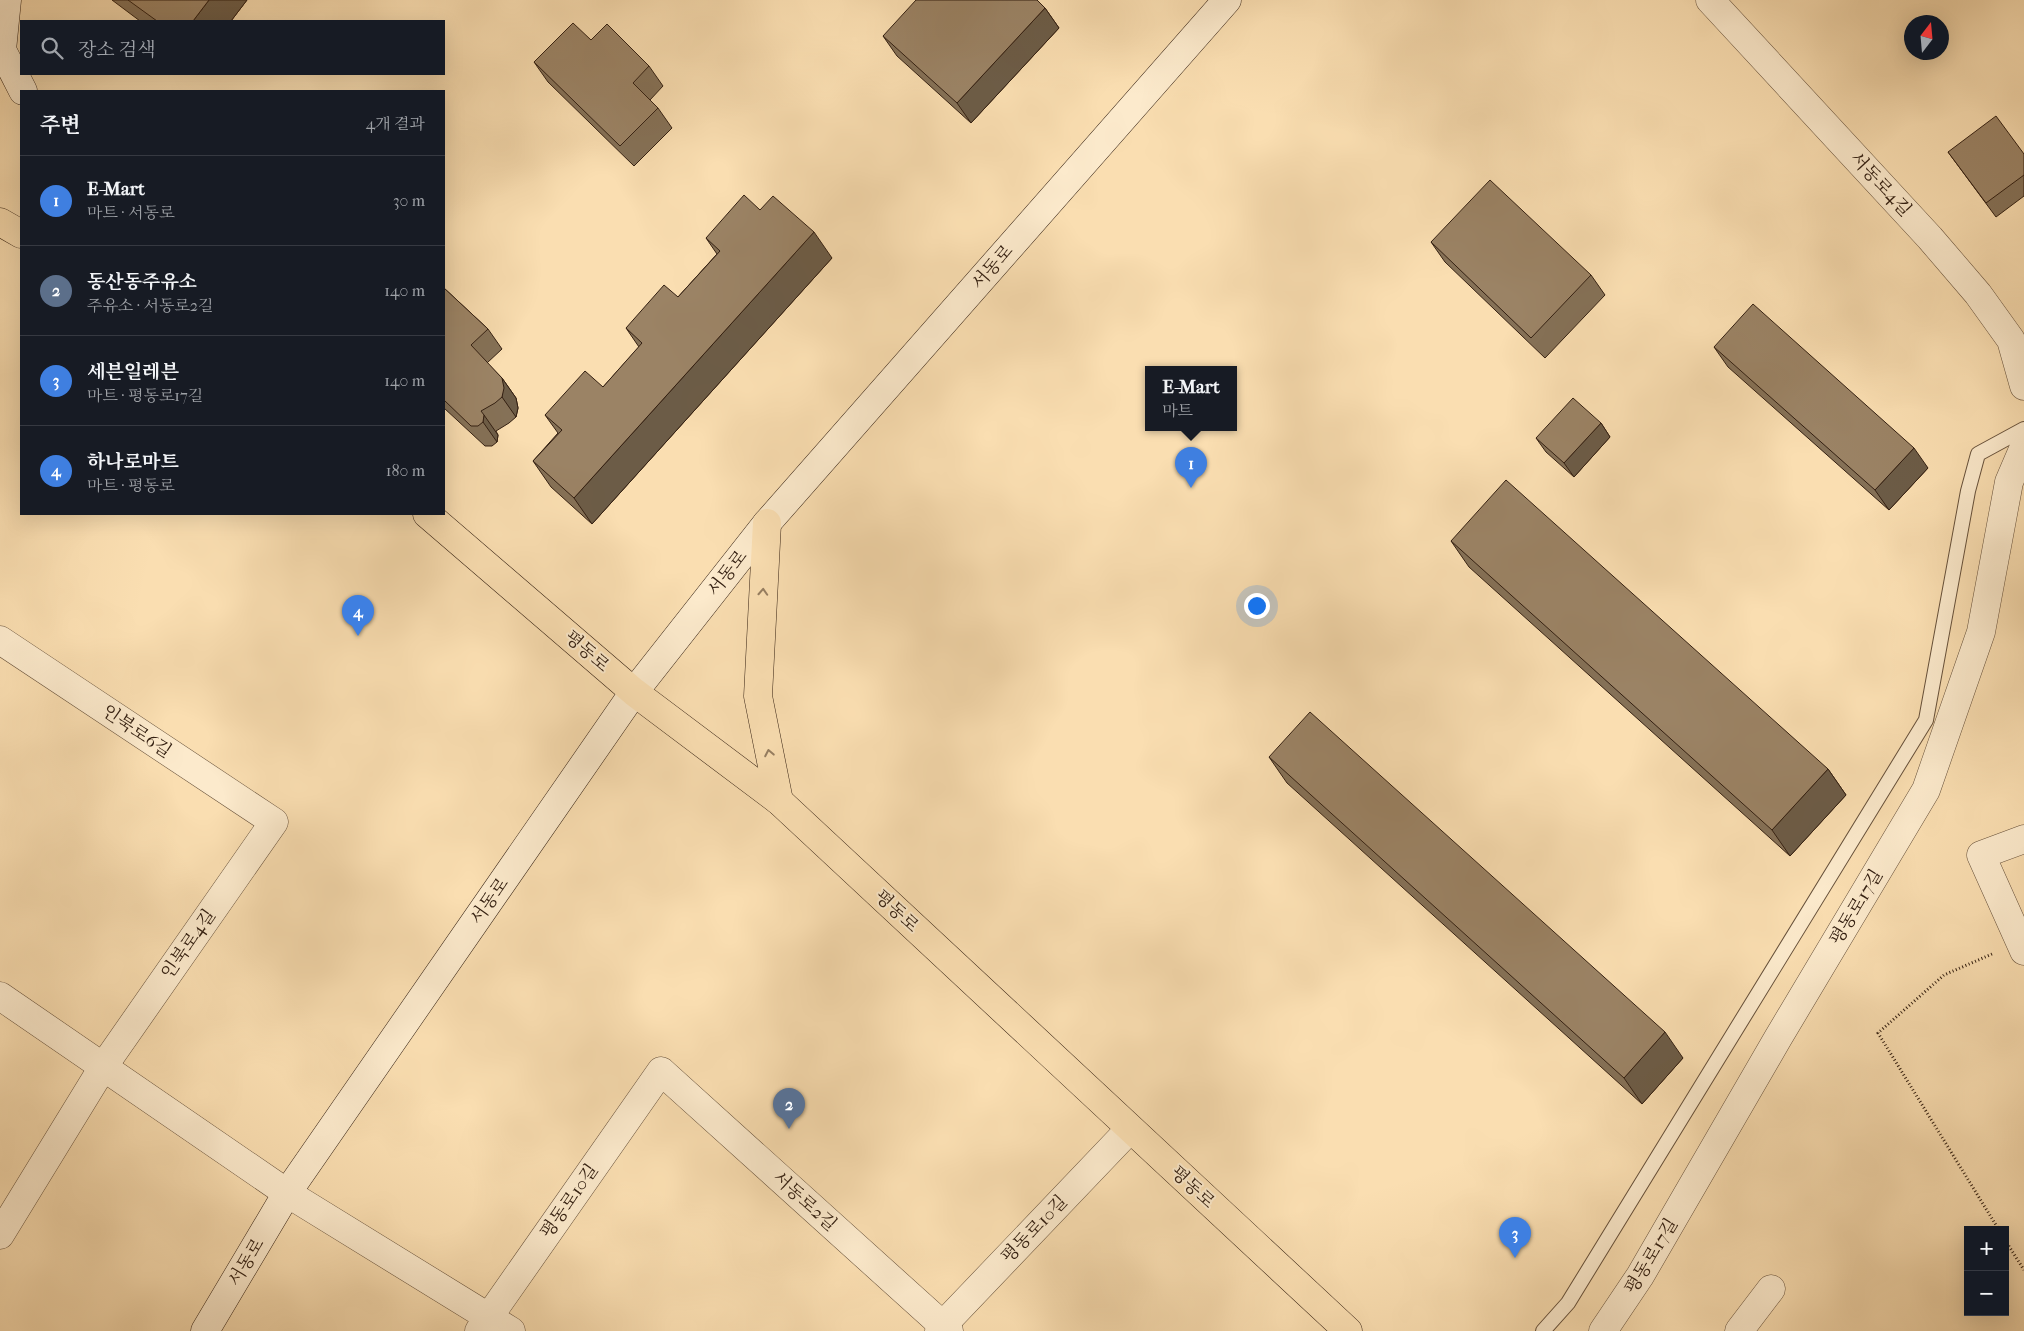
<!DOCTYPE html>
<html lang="ko">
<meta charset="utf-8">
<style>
:root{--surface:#171b24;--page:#20242c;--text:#f1f3f6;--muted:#9ea1a6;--line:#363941;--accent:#db2777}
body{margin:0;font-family:"IM FELL French Canon","Noto Serif KR",serif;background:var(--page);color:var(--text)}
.controls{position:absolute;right:15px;bottom:15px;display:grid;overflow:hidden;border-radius:0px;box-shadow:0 5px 20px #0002}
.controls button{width:45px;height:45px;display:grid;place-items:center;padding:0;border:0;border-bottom:1px solid var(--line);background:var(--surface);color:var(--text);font:25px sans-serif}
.compass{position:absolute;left:1904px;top:15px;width:45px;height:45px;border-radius:50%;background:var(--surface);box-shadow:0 5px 20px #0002;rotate:16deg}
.you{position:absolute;left:1256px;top:605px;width:18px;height:18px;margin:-12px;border:4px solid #fff;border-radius:50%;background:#1a73e8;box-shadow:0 0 0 8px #1a73e833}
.badge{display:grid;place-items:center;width:32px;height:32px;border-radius:50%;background:var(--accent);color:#fff;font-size:16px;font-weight:700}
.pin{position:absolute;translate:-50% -41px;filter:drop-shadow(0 1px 2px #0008)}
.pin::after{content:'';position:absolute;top:26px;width:18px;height:15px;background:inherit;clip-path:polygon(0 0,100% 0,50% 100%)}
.popup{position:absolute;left:1145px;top:366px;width:92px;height:65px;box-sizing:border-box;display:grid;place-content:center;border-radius:0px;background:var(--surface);filter:drop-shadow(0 1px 4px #0005);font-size:16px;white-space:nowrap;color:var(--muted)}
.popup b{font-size:19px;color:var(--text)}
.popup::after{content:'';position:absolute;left:50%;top:100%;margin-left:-10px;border:10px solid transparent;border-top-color:var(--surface)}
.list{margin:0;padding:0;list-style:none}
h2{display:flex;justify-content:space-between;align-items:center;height:65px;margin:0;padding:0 20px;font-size:21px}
h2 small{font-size:16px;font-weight:400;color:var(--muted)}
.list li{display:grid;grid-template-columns:32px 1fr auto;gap:15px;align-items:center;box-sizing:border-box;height:90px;padding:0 20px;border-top:1px solid var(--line)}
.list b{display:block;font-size:19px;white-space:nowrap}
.list p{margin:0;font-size:16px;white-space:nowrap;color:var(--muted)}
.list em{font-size:16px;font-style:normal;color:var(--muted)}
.icon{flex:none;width:28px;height:28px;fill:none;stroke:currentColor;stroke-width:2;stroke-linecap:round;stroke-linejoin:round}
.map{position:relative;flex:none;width:2024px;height:1331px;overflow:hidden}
.search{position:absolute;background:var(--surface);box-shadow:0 5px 20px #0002;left:20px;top:20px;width:425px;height:55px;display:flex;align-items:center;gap:12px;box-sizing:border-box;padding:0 18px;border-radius:0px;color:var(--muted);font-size:19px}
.panel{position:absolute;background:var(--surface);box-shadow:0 5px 20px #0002;left:20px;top:90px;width:425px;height:425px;border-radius:0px}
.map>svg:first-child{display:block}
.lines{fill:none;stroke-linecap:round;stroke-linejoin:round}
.lane-casing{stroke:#66503a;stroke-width:16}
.street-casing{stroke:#66503a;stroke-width:29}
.secondary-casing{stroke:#342012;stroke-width:29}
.primary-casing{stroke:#342012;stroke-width:29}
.path{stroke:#342012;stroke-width:3;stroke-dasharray:1 2.5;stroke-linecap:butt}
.lane{stroke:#fceacc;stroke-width:14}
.street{stroke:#fceacc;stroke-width:28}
.secondary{stroke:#fceacc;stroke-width:28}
.primary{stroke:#fadeb1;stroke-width:28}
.wall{fill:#857157;stroke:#342012}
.shaded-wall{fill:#6c5c47;stroke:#342012}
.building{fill:#9b8365;stroke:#342012}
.oneway{stroke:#977f62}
.labels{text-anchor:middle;stroke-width:4;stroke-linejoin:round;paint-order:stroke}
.street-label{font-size:18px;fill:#342012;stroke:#fceacc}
</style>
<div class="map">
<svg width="2024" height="1331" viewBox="0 0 2024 1331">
<rect width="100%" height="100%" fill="#fadeb1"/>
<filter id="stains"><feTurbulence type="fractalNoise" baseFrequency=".004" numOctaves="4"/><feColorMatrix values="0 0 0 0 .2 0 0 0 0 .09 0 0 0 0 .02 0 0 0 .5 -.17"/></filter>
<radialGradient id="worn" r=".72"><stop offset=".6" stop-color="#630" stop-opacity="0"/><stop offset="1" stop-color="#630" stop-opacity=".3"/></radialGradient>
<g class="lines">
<g class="lane-casing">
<polyline id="lane" points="1543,1331 1568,1303 1926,720 1968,491 1978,454 2024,429"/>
</g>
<g class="street-casing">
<g id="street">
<polyline points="1710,0 1930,238 1978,294 2011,340 2024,386"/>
<polyline points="0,640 274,822 103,1067 0,1235"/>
<polyline points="2024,839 1981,855 2024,951"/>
<polyline points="0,996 287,1193 511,1331"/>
<polyline points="479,1331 661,1071 949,1331"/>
<polyline points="939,1331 943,1325 1130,1129"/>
<polyline points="1603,1331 1640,1276 1778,1038 1926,790 1981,632 2009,482 2024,447"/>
<polyline points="1739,1331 1771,1289"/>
</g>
</g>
<g class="secondary-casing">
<g id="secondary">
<polyline points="7,0 2,50 23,91"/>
<polyline points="205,1331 287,1193 634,692 767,523 1227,0"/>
</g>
</g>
<g class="primary-casing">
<g id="primary">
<polyline points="0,222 21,234"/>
<polyline points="427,514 634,692 779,801 1348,1331"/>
<polyline points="767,523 758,696 779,801"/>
</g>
</g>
<g class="path">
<polyline points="1992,954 1944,975 1878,1033 1999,1230"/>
<polyline points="2005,1240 2024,1270"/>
</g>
<use href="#lane" class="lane"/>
<use href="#street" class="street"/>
<use href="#secondary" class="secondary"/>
<use href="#primary" class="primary"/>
</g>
<g class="wall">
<polygon points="112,0 247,0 231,21 140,21"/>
<polygon points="1045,8 1059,28 971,123 897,56 883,36"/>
<polygon points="534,62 649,66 663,86 650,100 658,108 672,128 634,166 548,82"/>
<polygon points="1948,152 2024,154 2024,196 1996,217"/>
<polygon points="760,210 832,258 592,524 551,487 533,461 558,433 545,415 603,387 639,347 626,328 678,297 717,254 706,238"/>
<polygon points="1431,242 1591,275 1605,295 1545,358 1445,262"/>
<polygon points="444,288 488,329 502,349 487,363 502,378 516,398 518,408 516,417 509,423 496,431 498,435 497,442 492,446 485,446 444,408"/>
<polygon points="1714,347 1928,468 1889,510 1728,367"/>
<polygon points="1601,423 1610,437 1574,477 1546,452 1536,438"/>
<polygon points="1451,541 1828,769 1846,795 1790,856 1469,567"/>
<polygon points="1269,757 1683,1058 1642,1104 1287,783"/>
</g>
<g class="shaded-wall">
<polygon points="209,0 247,0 231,21 193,21"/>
<polygon points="1045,8 1059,28 971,123 957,103"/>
<polygon points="814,232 832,258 592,524 574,498"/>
<polygon points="502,378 516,398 518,408 516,417 502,397"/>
<polygon points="484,415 498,435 497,442 483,422"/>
<polygon points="1601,423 1610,437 1574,477 1564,463"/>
<polygon points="1914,448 1928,468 1889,510 1875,490"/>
<polygon points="1828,769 1846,795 1790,856 1772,830"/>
<polygon points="1665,1032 1683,1058 1642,1104 1624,1078"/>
</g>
<g class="building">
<polygon points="128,0 209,0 193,21 157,21"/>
<polygon points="916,0 1037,0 1045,8 957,103 883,36"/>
<polygon points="573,23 591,40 607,24 649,66 633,83 658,108 620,146 534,62"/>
<polygon points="1996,116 2024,154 2024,175 1986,203 1948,152"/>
<polygon points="1490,180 1591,275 1531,338 1431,242"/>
<polygon points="744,195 760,210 773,196 814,232 574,498 533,461 562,430 545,415 585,371 603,387 642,343 626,328 664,285 678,297 720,251 706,238"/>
<polygon points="444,288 488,329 471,345 502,378 504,388 502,397 495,403 481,411 484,415 483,422 478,426 471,426 444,400"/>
<polygon points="1753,304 1914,448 1875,490 1714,347"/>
<polygon points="1573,398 1601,423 1564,463 1536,438"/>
<polygon points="1506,480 1828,769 1772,830 1451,541"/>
<polygon points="1310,712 1665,1032 1624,1078 1269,757"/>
</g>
<defs><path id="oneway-chevron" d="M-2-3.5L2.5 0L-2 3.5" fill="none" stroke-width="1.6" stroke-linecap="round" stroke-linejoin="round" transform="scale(1.25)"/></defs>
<g class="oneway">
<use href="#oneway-chevron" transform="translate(763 592) rotate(-87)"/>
<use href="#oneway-chevron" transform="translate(769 753) rotate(-101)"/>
</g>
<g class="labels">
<g class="street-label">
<text transform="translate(1881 184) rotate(47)" y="6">서동로4길</text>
<text transform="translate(992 267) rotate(-49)" y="6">서동로</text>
<text transform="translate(727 573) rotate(-52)" y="6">서동로</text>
<text transform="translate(587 651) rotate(41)" y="6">평동로</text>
<text transform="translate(137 731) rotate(34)" y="6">인북로6길</text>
<text transform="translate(489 901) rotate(-55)" y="6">서동로</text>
<text transform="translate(1856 907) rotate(-59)" y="6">평동로17길</text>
<text transform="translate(897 911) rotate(43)" y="6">평동로</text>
<text transform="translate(188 944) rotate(-55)" y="6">인북로4길</text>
<text transform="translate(1193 1187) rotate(43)" y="6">평동로</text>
<text transform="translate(569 1201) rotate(-55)" y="6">평동로10길</text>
<text transform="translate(805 1201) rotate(42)" y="6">서동로2길</text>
<text transform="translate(1034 1229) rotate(-46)" y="6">평동로10길</text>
<text transform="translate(1651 1256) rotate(-59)" y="6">평동로17길</text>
<text transform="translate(246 1262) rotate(-59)" y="6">서동로</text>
</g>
</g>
<rect width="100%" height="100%" filter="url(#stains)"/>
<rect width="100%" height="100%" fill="url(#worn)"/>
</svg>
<div class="controls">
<button>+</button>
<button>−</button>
</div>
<svg class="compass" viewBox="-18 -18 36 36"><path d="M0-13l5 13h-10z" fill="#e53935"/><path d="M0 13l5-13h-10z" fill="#9ea1a6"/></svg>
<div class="you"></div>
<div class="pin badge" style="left:1191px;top:488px;background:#3f7fe0">1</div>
<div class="popup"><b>E-Mart</b>마트</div>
<div class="pin badge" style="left:789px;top:1129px;background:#5c6f8a">2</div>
<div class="pin badge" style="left:1515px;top:1258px;background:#3f7fe0">3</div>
<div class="pin badge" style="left:358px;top:636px;background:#3f7fe0">4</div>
<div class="search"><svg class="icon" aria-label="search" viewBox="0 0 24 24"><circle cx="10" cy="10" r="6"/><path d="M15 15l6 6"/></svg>장소 검색</div>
<section class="panel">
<h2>주변<small>4개 결과</small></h2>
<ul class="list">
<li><span class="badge" style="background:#3f7fe0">1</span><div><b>E-Mart</b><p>마트 · 서동로</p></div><em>30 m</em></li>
<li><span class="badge" style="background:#5c6f8a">2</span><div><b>동산동주유소</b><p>주유소 · 서동로2길</p></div><em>140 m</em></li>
<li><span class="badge" style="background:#3f7fe0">3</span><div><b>세븐일레븐</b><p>마트 · 평동로17길</p></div><em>140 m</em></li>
<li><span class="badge" style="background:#3f7fe0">4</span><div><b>하나로마트</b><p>마트 · 평동로</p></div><em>180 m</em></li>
</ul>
</section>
</div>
